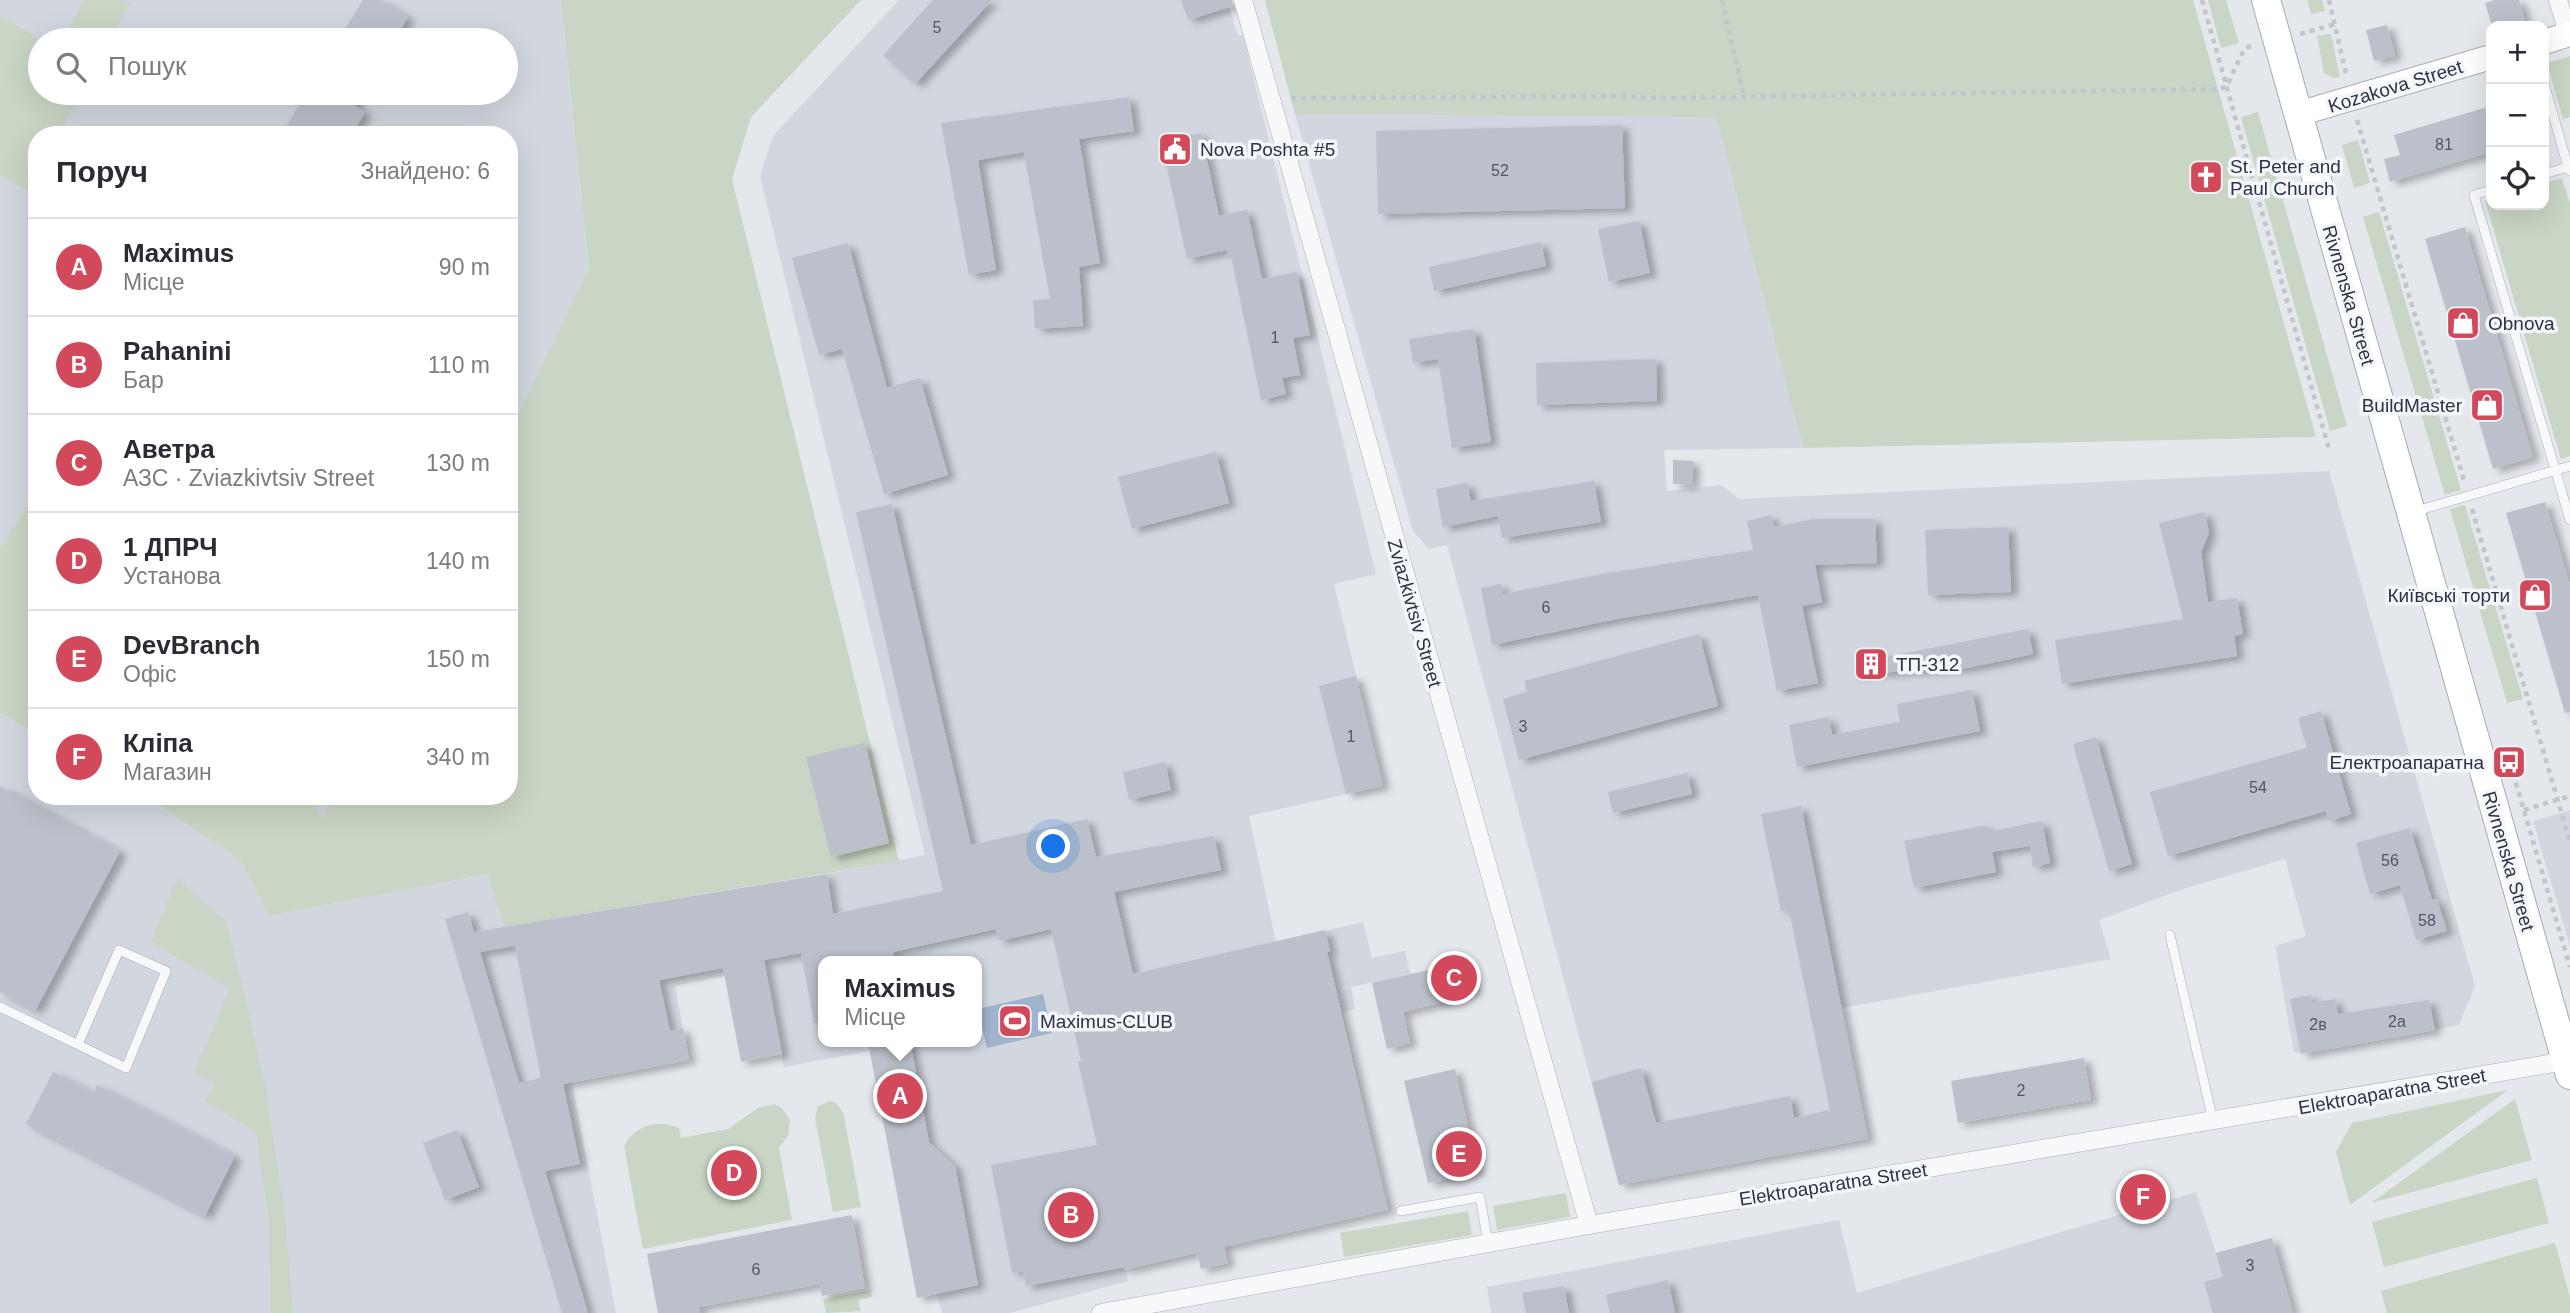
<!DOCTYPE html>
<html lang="uk">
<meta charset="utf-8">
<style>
:root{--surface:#fff;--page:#f7f7f7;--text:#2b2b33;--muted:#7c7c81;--line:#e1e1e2;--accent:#d1495b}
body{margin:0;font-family:Helvetica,sans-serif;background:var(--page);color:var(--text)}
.controls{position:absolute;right:21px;top:21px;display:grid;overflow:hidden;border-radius:14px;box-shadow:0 7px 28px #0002}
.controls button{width:63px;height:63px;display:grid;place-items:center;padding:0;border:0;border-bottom:2px solid var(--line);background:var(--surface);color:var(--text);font:35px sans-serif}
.you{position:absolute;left:1054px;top:847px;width:24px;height:24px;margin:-18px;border:5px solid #fff;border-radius:50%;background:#1a73e8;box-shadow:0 0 0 10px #1a73e833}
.badge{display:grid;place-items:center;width:46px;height:46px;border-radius:50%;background:var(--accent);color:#fff;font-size:23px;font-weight:700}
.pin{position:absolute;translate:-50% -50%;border:4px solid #fff;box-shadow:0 2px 7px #0006}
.popup{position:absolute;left:818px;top:956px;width:164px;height:91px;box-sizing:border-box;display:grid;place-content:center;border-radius:14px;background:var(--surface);filter:drop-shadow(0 2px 5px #0005);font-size:23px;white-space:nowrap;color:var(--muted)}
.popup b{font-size:26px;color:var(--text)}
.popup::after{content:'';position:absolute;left:50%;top:100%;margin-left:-14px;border:14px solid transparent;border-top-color:var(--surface)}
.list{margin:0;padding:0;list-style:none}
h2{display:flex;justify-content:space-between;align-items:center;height:91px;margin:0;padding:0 28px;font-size:30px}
h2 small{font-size:23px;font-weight:400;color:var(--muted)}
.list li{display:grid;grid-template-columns:46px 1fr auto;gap:21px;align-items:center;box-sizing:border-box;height:98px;padding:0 28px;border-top:2px solid var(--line)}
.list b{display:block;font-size:26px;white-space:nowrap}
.list p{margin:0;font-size:23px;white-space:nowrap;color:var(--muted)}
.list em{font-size:23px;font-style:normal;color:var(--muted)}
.icon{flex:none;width:38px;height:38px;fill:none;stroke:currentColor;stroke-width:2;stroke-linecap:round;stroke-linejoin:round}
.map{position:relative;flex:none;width:2570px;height:1313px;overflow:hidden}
.search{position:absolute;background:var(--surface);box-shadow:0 7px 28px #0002;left:28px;top:28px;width:490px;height:77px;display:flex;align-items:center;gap:18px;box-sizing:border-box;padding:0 24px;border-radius:38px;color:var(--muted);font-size:26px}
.panel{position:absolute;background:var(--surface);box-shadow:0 7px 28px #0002;left:28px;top:126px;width:490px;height:679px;border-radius:28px}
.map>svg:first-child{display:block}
.built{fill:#d2d6de;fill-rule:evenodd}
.green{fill:#c9d6c5}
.water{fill:#9fb4cc}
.building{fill:#bbc0ca;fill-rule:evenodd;filter:url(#shadow)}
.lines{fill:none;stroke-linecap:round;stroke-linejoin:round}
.lane-casing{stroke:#a9aeb7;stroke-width:10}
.street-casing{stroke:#a9aeb7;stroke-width:19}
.secondary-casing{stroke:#a9aeb7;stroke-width:26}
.primary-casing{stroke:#a3abb8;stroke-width:30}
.path{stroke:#c2c5cb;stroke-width:4.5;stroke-dasharray:5 5;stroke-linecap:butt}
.lane{stroke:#f7f8fa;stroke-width:9}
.street{stroke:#f7f8fa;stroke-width:18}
.secondary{stroke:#fff;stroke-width:24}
.primary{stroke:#fff;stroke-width:28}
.labels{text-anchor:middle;stroke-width:7;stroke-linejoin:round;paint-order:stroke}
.number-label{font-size:16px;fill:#4f5766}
.street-label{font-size:19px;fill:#2b3445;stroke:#f4f6f9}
.poi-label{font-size:19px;fill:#2b3445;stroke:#f4f6f9;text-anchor:start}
</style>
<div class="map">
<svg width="2570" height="1313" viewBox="0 0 2570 1313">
<defs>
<filter id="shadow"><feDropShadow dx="7" dy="4" stdDeviation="3.5" flood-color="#0004"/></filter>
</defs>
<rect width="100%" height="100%" fill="#e4e7ec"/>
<g class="built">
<path d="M 0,0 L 561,0 L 589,269 L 509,434 L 509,135 L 37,135 L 37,490 L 0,549 ZM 40,40 L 506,40 L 506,93 L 40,93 Z"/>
<path d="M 899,0 L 1227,0 L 1238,36 L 1243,35 L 1376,574 L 1334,584 L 1383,786 L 1249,816 L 1276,942 L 1363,922 L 1372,958 L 1405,951 L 1410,974 L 1351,987 L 1355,1009 L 1343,1012 L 1388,1210 L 1126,1270 L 1128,1281 L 1010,1313 L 942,1313 L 870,1051 L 784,1067 L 765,968 L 675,986 L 683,1028 L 567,1057 L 616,1313 L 0,1313 L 0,713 L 37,734 L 37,796 L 146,796 L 240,860 L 269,916 L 489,874 L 504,927 L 827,874 L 925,855 L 760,176 L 773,136 ZM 823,961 L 977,961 L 977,1042 L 823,1042 Z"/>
<polygon points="1295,114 1716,116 1803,448 1664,450 1667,491 1721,485 1739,499 2329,471 2475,986 2459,1025 2301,1054 2294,1052 2275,946 2306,936 2285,859 2186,888 2099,920 2111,959 1842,1008 1868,1139 1619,1185 1447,545 1429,549 1413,531"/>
<polygon points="308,796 334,796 324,819"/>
<polygon points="2570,810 2570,946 2533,821"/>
<polygon points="2196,1192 2216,1253 2272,1238 2293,1313 1491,1313 1487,1287 1839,1220 1857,1293"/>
</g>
<g class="green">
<polygon points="84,0 123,0 130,4 110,40 62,40"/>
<polygon points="561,0 861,0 751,117 732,179 899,861 504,927 488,874 269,916 240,860 146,796 308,796 323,818 334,796 509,796 509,434 589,268"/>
<polygon points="1265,0 2193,0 2316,437 1803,448 1716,117 1295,114"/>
<polygon points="2208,0 2226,0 2239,43 2221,48"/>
<polygon points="2307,0 2322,0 2325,11 2311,14"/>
<polygon points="0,16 43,40 40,40 40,93 81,93 58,135 37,135 37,174 28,191 0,176"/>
<polygon points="2331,34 2340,77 2334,78 2324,73 2317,36"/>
<polygon points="2570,56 2570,117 2563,119 2547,63"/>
<polygon points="2258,112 2347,426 2330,431 2241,117"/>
<polygon points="2358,140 2370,183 2354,188 2342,145"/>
<polygon points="2562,178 2570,204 2570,456 2561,459 2485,201 2491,199 2491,205 2544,205 2544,183"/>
<polygon points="2379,212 2461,490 2445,495 2363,217"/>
<polygon points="37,490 37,734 0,713 0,549"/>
<polygon points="2465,505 2523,699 2507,703 2450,509"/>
<polygon points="177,878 227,922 264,1079 285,1215 293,1313 271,1313 269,1220 256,1132 205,1101 215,1084 194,1073 230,989 151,942"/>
<polygon points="2508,1090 2350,1205 2336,1152 2352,1123"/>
<polygon points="2515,1099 2532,1160 2371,1203"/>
<polygon points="830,1101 836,1103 843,1112 861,1207 833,1212 815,1118 818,1106"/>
<path d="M 773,1104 L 781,1107 L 790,1120 L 788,1136 L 779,1148 L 792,1220 L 643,1249 L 624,1146 C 634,1126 658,1118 679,1128 L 681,1138 L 728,1129 L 758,1108 Z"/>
<polygon points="2537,1178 2549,1223 2384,1267 2372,1222"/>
<polygon points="1566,1193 1570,1217 1497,1230 1493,1206"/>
<polygon points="1468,1211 1472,1235 1344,1257 1340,1233"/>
<polygon points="2555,1243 2570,1297 2570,1313 2387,1313 2381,1291"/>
<polygon points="871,1290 872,1297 858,1300 861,1311 826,1313 823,1299"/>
</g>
<polygon class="water" points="1043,994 1052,1033 987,1048 978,1009"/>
<g class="building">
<polygon points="363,0 380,0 408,17 394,40 338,40"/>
<polygon points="933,0 992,0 915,84 883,55"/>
<polygon points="1181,0 1232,0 1233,6 1188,20"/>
<polygon points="2494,0 2519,0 2525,21 2507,26 2492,26 2485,3"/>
<polygon points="2387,25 2395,56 2374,61 2366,30"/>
<polygon points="306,93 362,93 354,105 365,112 352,135 281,135"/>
<polygon points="1129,97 1134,131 1079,139 1100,263 1079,267 1083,326 1035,329 1033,300 1050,299 1024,152 978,160 996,270 969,275 941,123"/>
<polygon points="2491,106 2491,152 2390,182 2384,159 2400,155 2394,135"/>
<polygon points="1622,125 1625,208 1378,214 1376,131"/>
<polygon points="1201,133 1219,216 1247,210 1262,279 1297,272 1310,335 1293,338 1300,375 1282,378 1286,394 1261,400 1231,256 1228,256 1227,250 1187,259 1161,141"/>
<polygon points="1639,221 1650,273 1609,282 1598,229"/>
<polygon points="2465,227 2533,457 2493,469 2425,239"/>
<polygon points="1541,242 1546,266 1434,291 1429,267"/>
<polygon points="848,243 887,388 920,378 948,475 884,494 842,349 819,355 792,258"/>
<polygon points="1474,329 1491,442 1452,448 1438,359 1413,363 1409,339"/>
<polygon points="1656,359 1657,401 1537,405 1536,363"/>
<polygon points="1216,452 1229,503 1132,529 1118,477"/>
<polygon points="1673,460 1693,461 1692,485 1673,484"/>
<polygon points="1594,481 1601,522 1502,538 1498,516 1443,527 1436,489 1467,483 1471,501"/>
<polygon points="2545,502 2570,585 2570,712 2565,713 2506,513"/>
<path d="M 892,504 L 971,845 L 1087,819 L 1096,857 L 1214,836 L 1221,870 L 1114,892 L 1133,974 L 1325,930 L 1330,951 L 1327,952 L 1388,1210 L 1224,1247 L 1228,1263 L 1201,1269 L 1197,1253 L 1125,1270 L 1124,1267 L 1026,1286 L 1023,1271 L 1012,1273 L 991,1165 L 1097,1145 L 1078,1061 L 1081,1061 L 1051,929 L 999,941 L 996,929 L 893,952 L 895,961 L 823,961 L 823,1022 L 814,1023 L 801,953 L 764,960 L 782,1054 L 741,1062 L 723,968 L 659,980 L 670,1031 L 683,1028 L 689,1060 L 563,1084 L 580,1164 L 545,1171 L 588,1313 L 562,1313 L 445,919 L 468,912 L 474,932 L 827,874 L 833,914 L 943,891 L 856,512 ZM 515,946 L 541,1078 L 519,1083 L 480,952 Z"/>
<polygon points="2205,512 2209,533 2201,552 2208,602 2237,598 2243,634 2234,636 2237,656 2062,684 2055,640 2183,619 2159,523"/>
<polygon points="1771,515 1774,527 1813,519 1875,519 1877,563 1815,565 1822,602 1802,606 1818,683 1777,691 1758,595 1611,620 1492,645 1481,588 1501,584 1503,594 1602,574 1753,550 1747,521"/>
<polygon points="2008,527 2011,592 1928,595 1925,530"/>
<polygon points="2028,629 2033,654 1967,668 1856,674 1854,664 1860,662 1860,654 1880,653 1881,658"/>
<polygon points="1699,634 1718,706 1519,760 1503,699 1527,692 1524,681"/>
<polygon points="1356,676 1383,786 1346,794 1319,686"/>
<polygon points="1972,690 1980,731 1797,767 1789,725 1829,717 1832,735 1900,722 1897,704"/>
<polygon points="2321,711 2351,814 2329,821 2326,811 2168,856 2150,792 2307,748 2298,718"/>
<polygon points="2096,737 2132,864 2109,871 2073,744"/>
<polygon points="865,743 889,843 831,857 806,757"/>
<polygon points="1165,762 1171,790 1129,800 1123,772"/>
<polygon points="1687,773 1692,794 1613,813 1608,792"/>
<polygon points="0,786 120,851 35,1011 0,992"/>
<polygon points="1801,806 1868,1139 1619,1185 1592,1082 1641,1068 1656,1123 1790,1096 1794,1118 1830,1110 1789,910 1781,911 1761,814"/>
<polygon points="2042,821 2050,863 2033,867 2030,846 1992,852 1996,872 1914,888 1904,841 1987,825 1988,832"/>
<polygon points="2410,828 2432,900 2437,899 2447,931 2416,940 2400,885 2370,894 2356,843"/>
<polygon points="1467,961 1475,991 1442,998 1443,1002 1403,1012 1410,1043 1387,1049 1372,983"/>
<polygon points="2311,995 2312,1003 2335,999 2338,1014 2429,1000 2435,1030 2301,1054 2290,999"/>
<polygon points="868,1042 910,1042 929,1142 955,1166 978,1285 917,1298"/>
<polygon points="2084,1058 2091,1100 1958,1123 1951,1081"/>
<polygon points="1455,1069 1478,1172 1428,1183 1404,1081"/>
<polygon points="53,1072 93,1093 97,1085 235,1156 205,1216 26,1124"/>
<polygon points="457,1130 479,1187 445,1200 423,1143"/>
<polygon points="852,1215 865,1288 822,1296 820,1284 699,1307 700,1313 658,1313 647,1254"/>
<polygon points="2272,1238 2293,1313 2213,1313 2204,1282 2223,1277 2216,1253"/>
<polygon points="1668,1280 1675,1313 1610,1313 1606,1295"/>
<polygon points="1564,1286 1569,1313 1526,1313 1522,1293"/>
</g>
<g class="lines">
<g class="lane-casing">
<g id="lane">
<polyline points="2544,83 2568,167"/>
<polyline points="2544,174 2568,167 2570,171"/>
<polyline points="2491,190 2474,195 2570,520"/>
<polyline points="2413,512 2570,466"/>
<polyline points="2170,935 2213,1121"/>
<polyline points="0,1007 126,1068 166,971 119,950 78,1044"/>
<polyline points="1401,1211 1480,1197 1488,1243"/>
</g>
</g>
<g class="street-casing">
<g id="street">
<polyline points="1243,0 1589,1225"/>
<polyline points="2558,0 2568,34"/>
<polyline points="1101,1313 1589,1225 2566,1061"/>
</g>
</g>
<g class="secondary-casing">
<g id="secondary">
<polyline points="2544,42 2570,34"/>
<polyline points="2298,114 2491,57"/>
</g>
</g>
<g class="primary-casing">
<polyline id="primary" points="2266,0 2570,1075"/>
</g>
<g class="path">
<polyline points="1722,0 1744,97"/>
<polyline points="2202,0 2329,449"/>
<polyline points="2329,0 2347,78"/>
<polyline points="2300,34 2336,24"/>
<polyline points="1291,98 1624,96 1670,98 2218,89 2226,87 2245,48 2254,45"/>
<polyline points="2357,120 2465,484"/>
<polyline points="2472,509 2570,842"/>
<polyline points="2513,773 2570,967"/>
<polyline points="2524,810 2570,796"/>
</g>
<use href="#lane" class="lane"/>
<use href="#street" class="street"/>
<use href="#secondary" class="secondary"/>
<use href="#primary" class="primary"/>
</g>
<defs>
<g id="civic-square" transform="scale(1.75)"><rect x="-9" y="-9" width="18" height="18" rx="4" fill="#d1495b" stroke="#f4f6f9"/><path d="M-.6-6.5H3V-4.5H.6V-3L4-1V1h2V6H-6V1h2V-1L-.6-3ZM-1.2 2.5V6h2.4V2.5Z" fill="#fff"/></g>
<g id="church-square" transform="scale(1.75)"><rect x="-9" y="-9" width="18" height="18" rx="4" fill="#d1495b" stroke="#f4f6f9"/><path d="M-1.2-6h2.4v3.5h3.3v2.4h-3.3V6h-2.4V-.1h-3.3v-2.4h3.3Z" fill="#fff"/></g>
<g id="shop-square" transform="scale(1.75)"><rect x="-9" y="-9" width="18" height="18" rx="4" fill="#d1495b" stroke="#f4f6f9"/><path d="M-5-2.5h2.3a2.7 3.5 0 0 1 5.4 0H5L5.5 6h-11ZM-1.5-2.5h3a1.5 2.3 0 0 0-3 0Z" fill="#fff"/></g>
<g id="building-square" transform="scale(1.75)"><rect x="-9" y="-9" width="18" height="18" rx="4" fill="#d1495b" stroke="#f4f6f9"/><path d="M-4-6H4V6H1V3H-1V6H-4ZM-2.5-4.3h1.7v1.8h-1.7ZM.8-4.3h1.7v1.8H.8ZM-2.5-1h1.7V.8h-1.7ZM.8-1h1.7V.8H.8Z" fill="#fff"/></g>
<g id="bus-square" transform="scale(1.75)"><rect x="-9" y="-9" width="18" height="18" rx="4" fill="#d1495b" stroke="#f4f6f9"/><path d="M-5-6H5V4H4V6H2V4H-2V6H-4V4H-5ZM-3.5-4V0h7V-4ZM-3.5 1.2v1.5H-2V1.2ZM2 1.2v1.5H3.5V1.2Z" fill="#fff"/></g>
<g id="stadium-square" transform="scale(1.75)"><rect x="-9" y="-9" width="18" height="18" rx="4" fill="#d1495b" stroke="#f4f6f9"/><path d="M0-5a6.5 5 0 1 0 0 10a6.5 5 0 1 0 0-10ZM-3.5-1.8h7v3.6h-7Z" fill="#fff"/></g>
</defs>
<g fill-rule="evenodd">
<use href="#civic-square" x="1175" y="149"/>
<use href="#church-square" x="2206" y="177"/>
<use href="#shop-square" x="2463" y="323"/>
<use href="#shop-square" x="2487" y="405"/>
<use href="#shop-square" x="2535" y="595"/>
<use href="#building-square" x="1871" y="664"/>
<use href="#bus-square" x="2509" y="762"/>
<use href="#stadium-square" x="1015" y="1021"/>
</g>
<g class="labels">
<g class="number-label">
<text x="937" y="33">5</text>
<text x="2444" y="150">81</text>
<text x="1500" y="176">52</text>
<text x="1275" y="343">1</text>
<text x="1546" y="613">6</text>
<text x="1523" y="732">3</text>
<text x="1351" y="742">1</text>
<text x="2258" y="793">54</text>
<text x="2390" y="866">56</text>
<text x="2427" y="926">58</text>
<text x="2397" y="1027">2а</text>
<text x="2318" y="1030">2в</text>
<text x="2021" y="1096">2</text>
<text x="2250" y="1271">3</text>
<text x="756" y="1275">6</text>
</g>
<g class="street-label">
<text transform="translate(2395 86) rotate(-17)" y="7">Kozakova Street</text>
<text transform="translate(2349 295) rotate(74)" y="7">Rivnenska Street</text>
<text transform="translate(1415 613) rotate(74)" y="7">Zviazkivtsiv Street</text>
<text transform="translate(2509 861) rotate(74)" y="7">Rivnenska Street</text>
<text transform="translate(2392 1091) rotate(-10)" y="7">Elektroaparatna Street</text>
<text transform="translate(1833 1184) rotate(-9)" y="7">Elektroaparatna Street</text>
</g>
<g class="poi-label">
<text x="1200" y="156">Nova Poshta #5</text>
<text x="2230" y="173">St. Peter and<tspan x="2230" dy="22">Paul Church</tspan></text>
<text x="2488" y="330">Obnova</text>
<text x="2462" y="412" text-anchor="end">BuildMaster</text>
<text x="2510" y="602" text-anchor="end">Київські торти</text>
<text x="1896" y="671">ТП-312</text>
<text x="2484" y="769" text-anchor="end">Електроапаратна</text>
<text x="1040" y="1028">Maximus-CLUB</text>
</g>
</g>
</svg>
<div class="controls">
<button>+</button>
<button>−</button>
<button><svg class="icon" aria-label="locate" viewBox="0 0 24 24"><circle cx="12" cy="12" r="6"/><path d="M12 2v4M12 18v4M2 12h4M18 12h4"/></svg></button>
</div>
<div class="you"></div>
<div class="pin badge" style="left:900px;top:1096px">A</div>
<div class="popup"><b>Maximus</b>Місце</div>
<div class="pin badge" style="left:1071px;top:1215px">B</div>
<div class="pin badge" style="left:1454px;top:978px">C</div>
<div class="pin badge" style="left:734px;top:1173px">D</div>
<div class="pin badge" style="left:1459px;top:1154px">E</div>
<div class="pin badge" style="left:2143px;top:1197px">F</div>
<div class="search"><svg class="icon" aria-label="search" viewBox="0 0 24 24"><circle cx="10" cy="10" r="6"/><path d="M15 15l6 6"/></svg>Пошук</div>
<section class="panel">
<h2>Поруч<small>Знайдено: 6</small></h2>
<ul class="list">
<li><span class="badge">A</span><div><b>Maximus</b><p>Місце</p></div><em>90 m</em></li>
<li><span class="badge">B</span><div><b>Pahanini</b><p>Бар</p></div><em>110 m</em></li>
<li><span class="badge">C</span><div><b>Аветра</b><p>АЗС · Zviazkivtsiv Street</p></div><em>130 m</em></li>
<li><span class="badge">D</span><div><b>1 ДПРЧ</b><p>Установа</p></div><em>140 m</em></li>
<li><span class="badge">E</span><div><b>DevBranch</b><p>Офіс</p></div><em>150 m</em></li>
<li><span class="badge">F</span><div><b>Кліпа</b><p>Магазин</p></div><em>340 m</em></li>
</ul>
</section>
</div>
